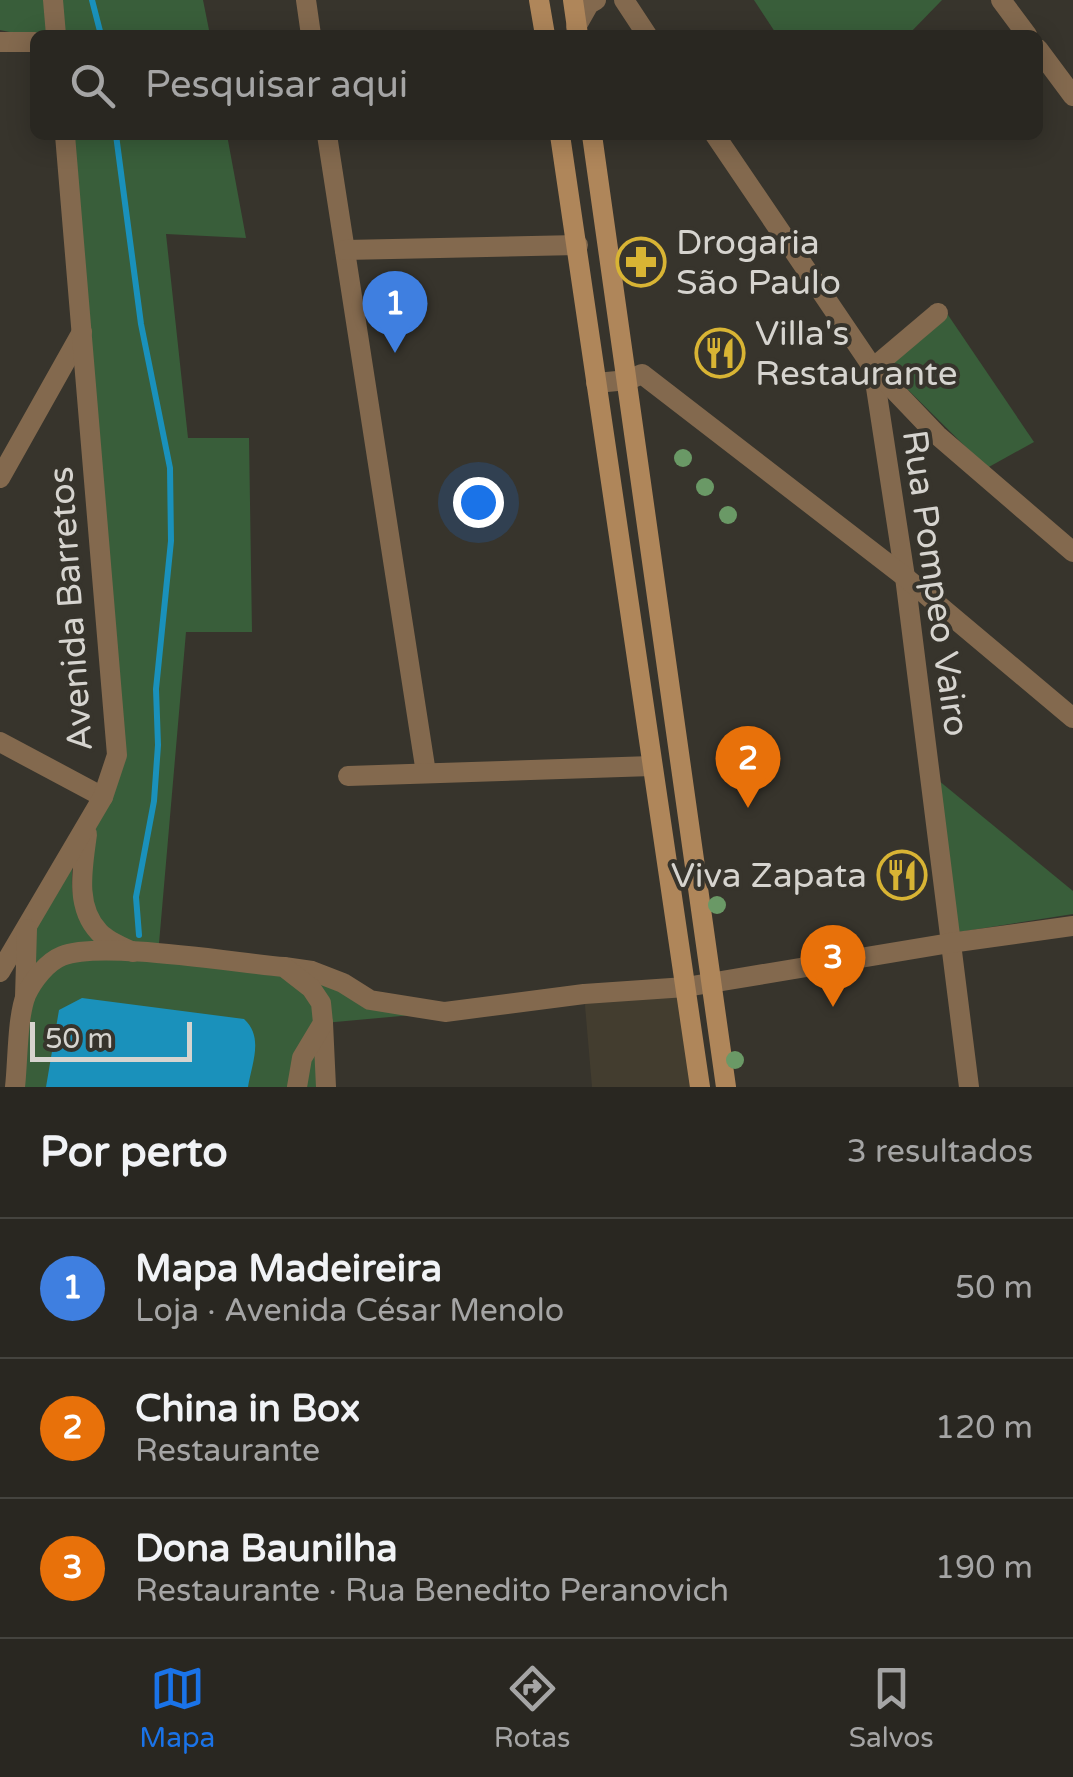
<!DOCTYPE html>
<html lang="pt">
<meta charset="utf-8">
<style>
:root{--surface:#292721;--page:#35332e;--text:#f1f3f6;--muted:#a5a5a5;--line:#45443f;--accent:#1a73e8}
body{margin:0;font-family:"Varela Round",sans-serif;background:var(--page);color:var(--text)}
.scale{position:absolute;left:30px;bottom:25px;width:162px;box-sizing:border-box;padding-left:10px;border:5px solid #d6d4cf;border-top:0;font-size:28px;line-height:35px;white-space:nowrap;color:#d6d4cf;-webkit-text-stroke:8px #37342c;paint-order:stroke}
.you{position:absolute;left:478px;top:502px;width:35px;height:35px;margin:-25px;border:8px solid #fff;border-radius:50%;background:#1a73e8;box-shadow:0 0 0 15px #1a73e833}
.badge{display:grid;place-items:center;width:65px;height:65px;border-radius:50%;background:var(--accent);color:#fff;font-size:32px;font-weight:700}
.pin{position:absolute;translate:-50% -82px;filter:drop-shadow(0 2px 5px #0008)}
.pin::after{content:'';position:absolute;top:52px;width:35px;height:30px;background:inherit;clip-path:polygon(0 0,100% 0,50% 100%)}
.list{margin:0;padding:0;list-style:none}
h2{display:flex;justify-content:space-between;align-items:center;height:130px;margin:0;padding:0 40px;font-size:42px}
h2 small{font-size:32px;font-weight:400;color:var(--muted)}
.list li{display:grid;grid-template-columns:65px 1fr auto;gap:30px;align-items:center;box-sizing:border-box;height:140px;padding:0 40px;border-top:2px solid var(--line)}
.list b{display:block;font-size:38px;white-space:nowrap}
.list p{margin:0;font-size:32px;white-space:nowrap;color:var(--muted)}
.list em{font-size:32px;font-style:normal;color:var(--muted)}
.icon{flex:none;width:55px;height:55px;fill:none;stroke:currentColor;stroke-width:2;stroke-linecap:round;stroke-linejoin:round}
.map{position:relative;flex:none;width:1073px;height:1087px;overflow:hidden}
.search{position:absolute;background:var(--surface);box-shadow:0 5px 25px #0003;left:30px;right:30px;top:30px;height:110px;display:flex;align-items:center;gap:25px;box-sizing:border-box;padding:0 35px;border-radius:15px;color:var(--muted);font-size:38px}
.sheet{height:550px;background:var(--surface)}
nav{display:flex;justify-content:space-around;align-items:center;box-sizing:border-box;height:140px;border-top:2px solid var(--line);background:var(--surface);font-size:28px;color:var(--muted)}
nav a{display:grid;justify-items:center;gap:5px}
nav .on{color:var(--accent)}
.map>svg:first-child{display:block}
.built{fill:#433d2f}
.green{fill:#395e3a}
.water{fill:#1a91bb}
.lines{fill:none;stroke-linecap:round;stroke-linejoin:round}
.stream{stroke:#1a91bb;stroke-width:6}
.minor{stroke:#83694e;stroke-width:20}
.tertiary{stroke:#83694e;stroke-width:20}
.secondary{stroke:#af865a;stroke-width:20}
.tree{fill:#6a9966}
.labels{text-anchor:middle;stroke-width:8;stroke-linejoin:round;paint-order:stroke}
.poi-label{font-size:35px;fill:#d6d4cf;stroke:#37342c;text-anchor:start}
.street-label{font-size:35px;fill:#d6d4cf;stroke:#37342c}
</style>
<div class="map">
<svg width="1073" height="1087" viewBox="0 0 1073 1087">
<rect width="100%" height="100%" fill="#37342c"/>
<polygon class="built" points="686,987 700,1087 592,1087 584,994"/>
<g class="green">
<polygon points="0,0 46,0 49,33 19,34 0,30"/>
<polygon points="53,0 203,0 210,35 56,35"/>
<polygon points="754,0 942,0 908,35 777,35"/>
<polygon points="65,135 227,135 246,238 166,234 188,438 249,438 252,632 186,632 158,955 343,983 445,1012 324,1023 326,1087 15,1087 25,997 58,957 130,952 100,934 82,875 117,755"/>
<polygon points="946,312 1034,442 987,468 887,369"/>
<polygon points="938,780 1073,891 1073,914 959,932"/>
<path d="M 74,852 C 68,904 74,911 109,947 L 80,948 L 31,983 L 32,931 Z"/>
</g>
<path class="water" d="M 82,998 L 244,1019 C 264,1037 252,1063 248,1087 L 46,1087 L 59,1010 Z"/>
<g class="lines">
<g class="stream">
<polyline points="92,0 101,35"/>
<polyline points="116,135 141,324 170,468 171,541 156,689 158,745 154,801 136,897 139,935"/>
</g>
<g class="minor">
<polyline points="53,0 56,35"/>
<polyline points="306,0 311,35"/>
<polyline points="624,0 647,35"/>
<polyline points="576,27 589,4 596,0"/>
<polyline points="0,42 35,42"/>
<polyline points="327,135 426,773"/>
<polyline points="715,135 873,368 905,577 969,1087"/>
<polyline points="345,250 578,245"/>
<polyline points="873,368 937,435 1073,552"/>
<polyline points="873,368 938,313"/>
<polyline points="596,383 628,380 642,374 905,577 1073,718"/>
<polyline points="0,478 82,332"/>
<polyline points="0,742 103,797"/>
<polyline points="348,776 652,766"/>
<path d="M 87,834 C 83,866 74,906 99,932 C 107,941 122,947 133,952"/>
<polyline points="284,967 312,971 343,983 370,1000 445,1012 584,994 686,987 950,943 1073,926"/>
<polyline points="0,972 103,797 117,755 65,135"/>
<polyline points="25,997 27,929"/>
<polyline points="323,1023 326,1087"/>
</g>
<g class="tertiary">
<polyline points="1001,0 1027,35"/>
<polyline points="1038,49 1073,96"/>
<path d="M 15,1087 C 18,1061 17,1018 26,995 C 33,980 47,962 62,956 C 100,940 236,963 284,967 L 311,988 L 321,1003 L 323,1023 L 302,1058 L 297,1087"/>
</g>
<g class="secondary">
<polyline points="539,0 545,35"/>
<polyline points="573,0 578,35"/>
<polyline points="560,135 700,1087"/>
<polyline points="592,135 726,1087"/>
</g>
</g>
<g class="tree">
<circle cx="683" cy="458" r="9"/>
<circle cx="705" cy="487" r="9"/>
<circle cx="728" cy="515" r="9"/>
<circle cx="717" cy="905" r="9"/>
<circle cx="735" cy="1060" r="9"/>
</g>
<defs>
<g id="pharmacy-ring" transform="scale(2.5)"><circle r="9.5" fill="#37342c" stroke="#d8b434" stroke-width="1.5"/><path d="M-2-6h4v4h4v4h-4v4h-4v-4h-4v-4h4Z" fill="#d8b434"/></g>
<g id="restaurant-ring" transform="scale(2.5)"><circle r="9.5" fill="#37342c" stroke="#d8b434" stroke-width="1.5"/><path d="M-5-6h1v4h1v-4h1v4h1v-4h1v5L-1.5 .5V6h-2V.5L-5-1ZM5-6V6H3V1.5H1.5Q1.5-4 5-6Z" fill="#d8b434"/></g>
</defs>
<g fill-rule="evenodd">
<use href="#pharmacy-ring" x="641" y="262"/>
<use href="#restaurant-ring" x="720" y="353"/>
<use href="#restaurant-ring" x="902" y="875"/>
</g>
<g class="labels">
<g class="poi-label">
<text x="676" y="254">Drogaria<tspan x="676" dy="40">São Paulo</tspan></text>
<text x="755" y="345">Villa's<tspan x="755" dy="40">Restaurante</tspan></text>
<text x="867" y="887" text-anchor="end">Viva Zapata</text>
</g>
<g class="street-label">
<text transform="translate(936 583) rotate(82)" y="12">Rua Pompeo Vairo</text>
<text transform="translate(70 609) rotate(-94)" y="12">Avenida Barretos</text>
</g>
</g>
</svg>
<div class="scale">50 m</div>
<div class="you"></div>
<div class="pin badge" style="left:395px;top:353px;background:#3f7fe0">1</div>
<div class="pin badge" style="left:748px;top:808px;background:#e8710a">2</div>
<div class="pin badge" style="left:833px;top:1007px;background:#e8710a">3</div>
<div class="search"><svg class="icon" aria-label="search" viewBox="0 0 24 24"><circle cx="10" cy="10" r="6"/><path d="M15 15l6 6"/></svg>Pesquisar aqui</div>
</div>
<section class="sheet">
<h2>Por perto<small>3 resultados</small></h2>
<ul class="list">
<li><span class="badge" style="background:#3f7fe0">1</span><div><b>Mapa Madeireira</b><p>Loja · Avenida César Menolo</p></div><em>50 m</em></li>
<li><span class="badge" style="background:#e8710a">2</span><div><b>China in Box</b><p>Restaurante</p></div><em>120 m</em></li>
<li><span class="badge" style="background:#e8710a">3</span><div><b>Dona Baunilha</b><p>Restaurante · Rua Benedito Peranovich</p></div><em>190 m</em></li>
</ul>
</section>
<nav>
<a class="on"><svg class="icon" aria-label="map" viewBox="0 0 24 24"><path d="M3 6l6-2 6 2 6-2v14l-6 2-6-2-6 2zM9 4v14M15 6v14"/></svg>Mapa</a>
<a><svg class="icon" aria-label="directions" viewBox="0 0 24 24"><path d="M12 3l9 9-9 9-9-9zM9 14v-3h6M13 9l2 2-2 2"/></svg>Rotas</a>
<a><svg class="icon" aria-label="saved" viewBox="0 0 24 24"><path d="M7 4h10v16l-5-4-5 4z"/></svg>Salvos</a>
</nav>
